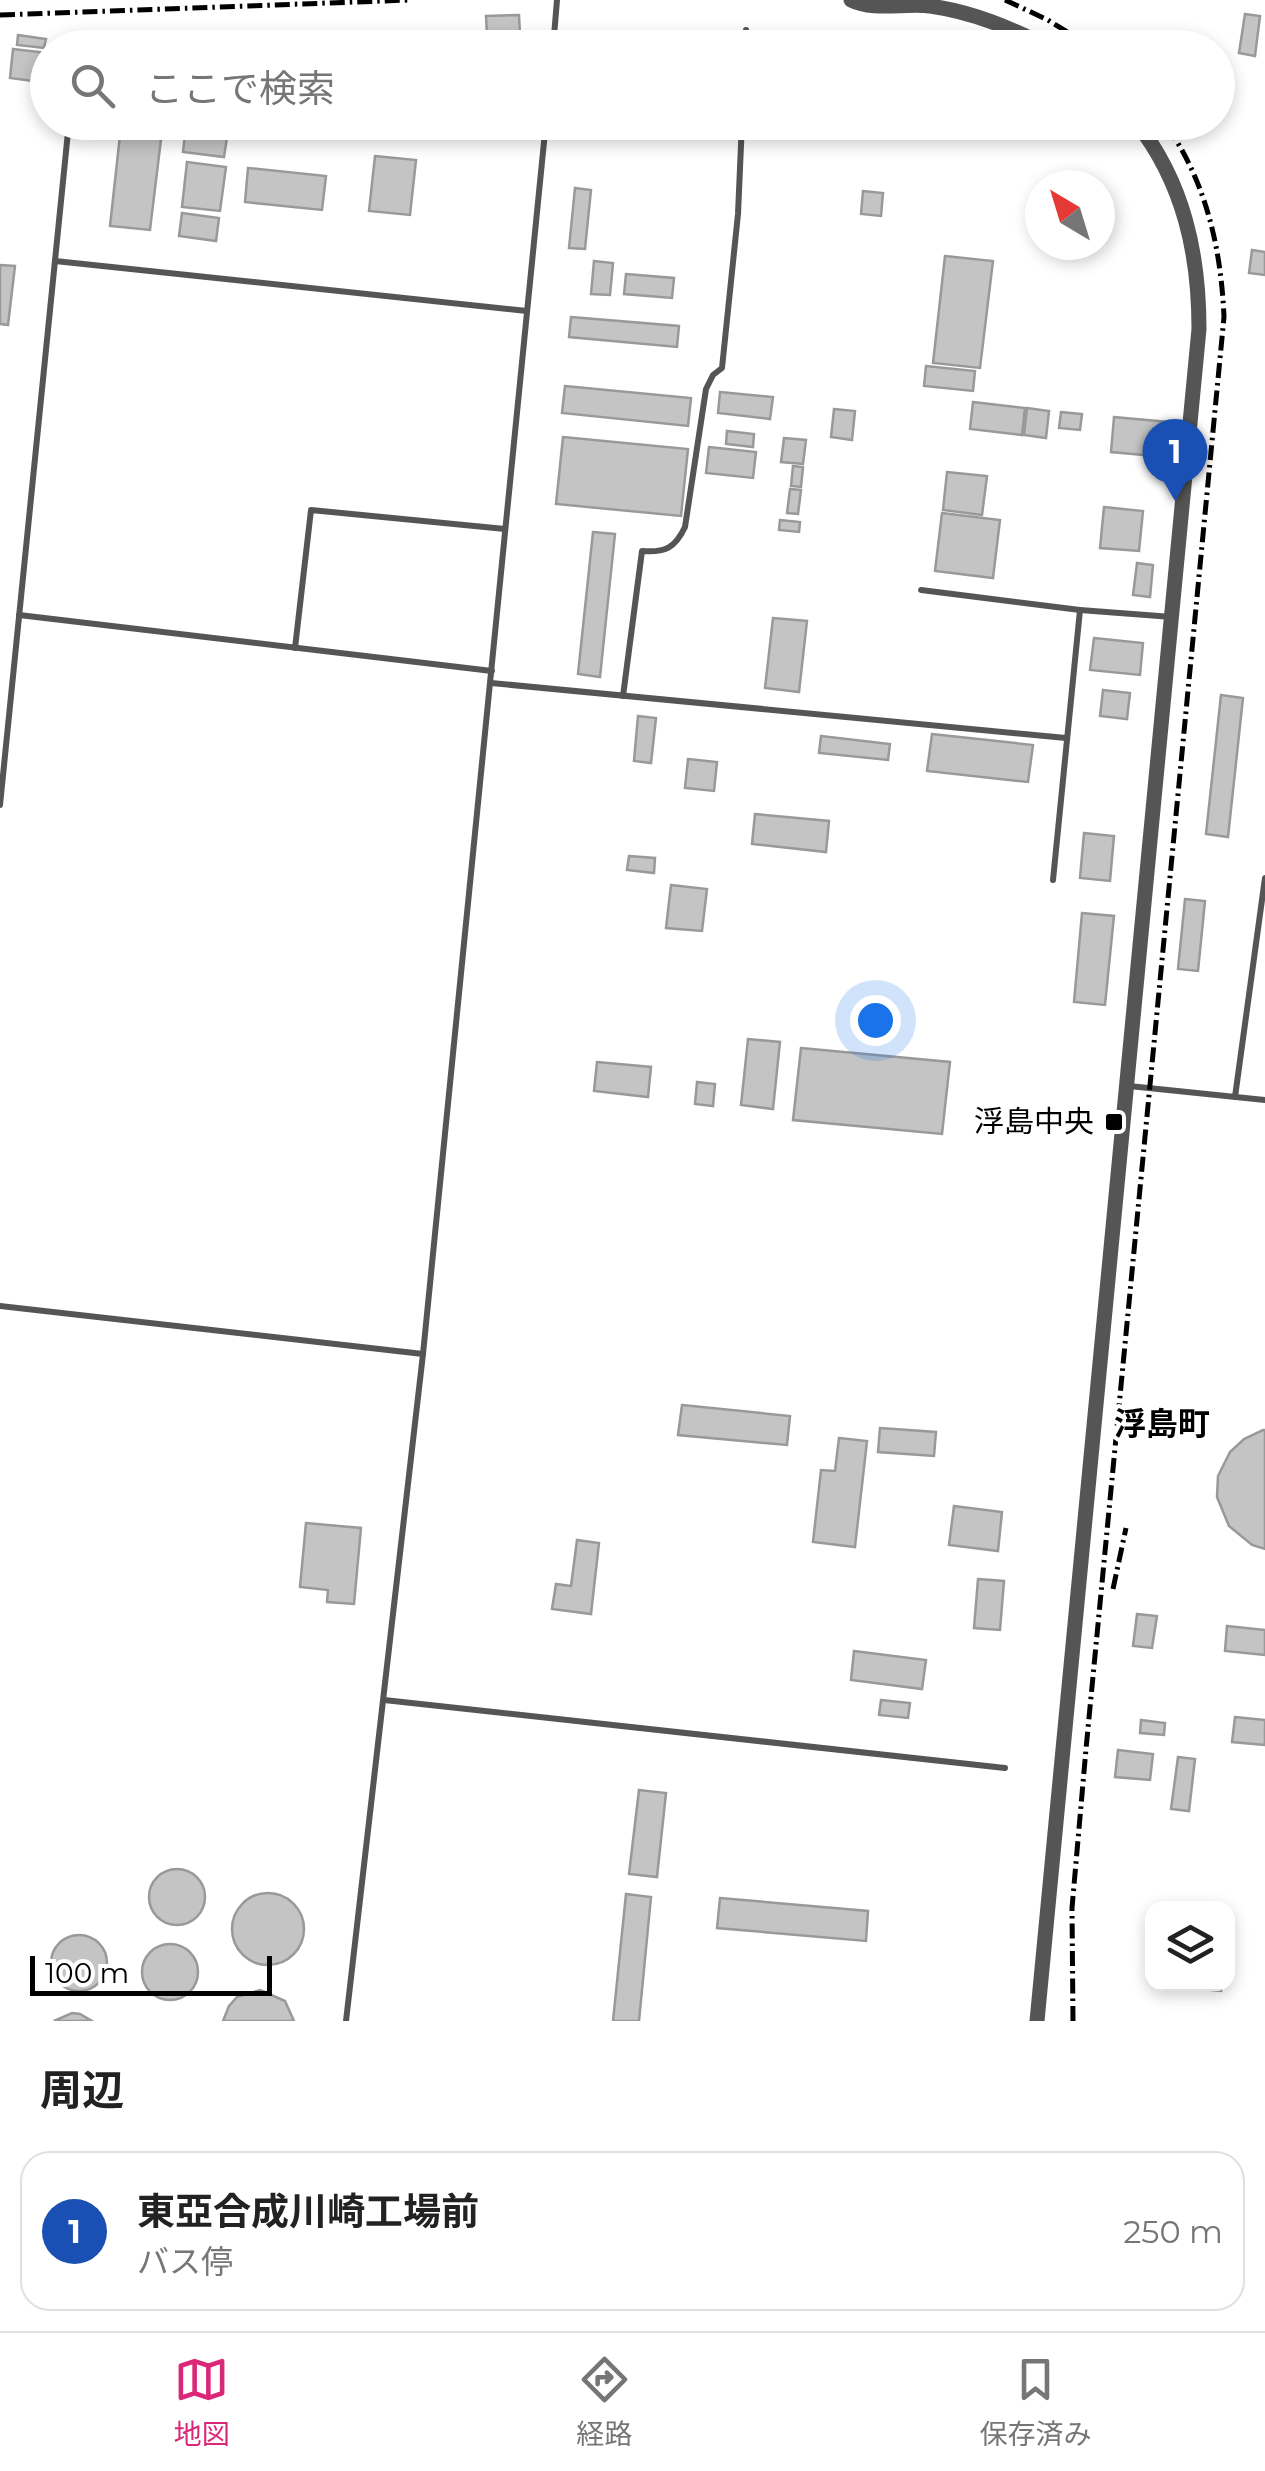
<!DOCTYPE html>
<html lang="ja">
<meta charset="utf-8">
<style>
:root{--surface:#fff;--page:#f2f2f2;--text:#222;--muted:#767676;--line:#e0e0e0;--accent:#db2777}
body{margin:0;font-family:Montserrat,"Noto Sans JP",sans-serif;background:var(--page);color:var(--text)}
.controls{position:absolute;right:30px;bottom:30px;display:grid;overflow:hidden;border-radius:20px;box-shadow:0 5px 15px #0003}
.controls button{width:90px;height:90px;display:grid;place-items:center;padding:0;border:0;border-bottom:2px solid var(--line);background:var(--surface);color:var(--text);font:50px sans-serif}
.compass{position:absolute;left:1025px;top:170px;width:90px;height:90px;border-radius:50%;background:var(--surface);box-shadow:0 5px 15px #0003;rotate:322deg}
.scale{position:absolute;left:30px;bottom:25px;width:242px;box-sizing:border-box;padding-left:10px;border:5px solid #000;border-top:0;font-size:28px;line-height:35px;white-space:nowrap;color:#000;-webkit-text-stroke:8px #fff;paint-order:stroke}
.you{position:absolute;left:875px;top:1020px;width:35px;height:35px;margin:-25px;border:8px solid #fff;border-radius:50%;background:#1a73e8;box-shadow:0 0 0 15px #1a73e833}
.badge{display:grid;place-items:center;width:65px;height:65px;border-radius:50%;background:var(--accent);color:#fff;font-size:32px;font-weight:700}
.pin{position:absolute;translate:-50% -82px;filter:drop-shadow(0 2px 5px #0008)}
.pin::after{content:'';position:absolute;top:52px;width:35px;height:30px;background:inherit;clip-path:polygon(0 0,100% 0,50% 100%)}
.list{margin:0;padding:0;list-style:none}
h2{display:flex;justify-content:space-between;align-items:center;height:130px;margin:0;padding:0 40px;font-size:42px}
h2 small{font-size:32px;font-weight:400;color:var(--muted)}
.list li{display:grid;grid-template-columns:65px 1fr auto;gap:30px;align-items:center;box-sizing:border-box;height:160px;margin:0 20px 20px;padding:0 20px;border:2px solid var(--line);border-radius:30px}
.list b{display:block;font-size:38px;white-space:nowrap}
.list p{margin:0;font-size:32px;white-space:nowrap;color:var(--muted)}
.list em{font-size:32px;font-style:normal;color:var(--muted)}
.icon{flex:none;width:55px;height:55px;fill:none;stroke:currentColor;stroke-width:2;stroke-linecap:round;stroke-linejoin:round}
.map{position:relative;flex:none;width:1265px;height:2021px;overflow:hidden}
.search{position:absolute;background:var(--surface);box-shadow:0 5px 15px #0003;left:30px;right:30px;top:30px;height:110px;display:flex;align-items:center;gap:25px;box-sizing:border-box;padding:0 35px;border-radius:55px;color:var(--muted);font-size:38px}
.sheet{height:310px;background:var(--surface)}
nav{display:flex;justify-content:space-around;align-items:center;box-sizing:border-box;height:140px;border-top:2px solid var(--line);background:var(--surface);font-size:28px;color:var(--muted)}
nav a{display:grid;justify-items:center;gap:5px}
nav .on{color:var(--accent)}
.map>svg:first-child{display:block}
.building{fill:#c4c4c4;stroke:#999;stroke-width:2.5}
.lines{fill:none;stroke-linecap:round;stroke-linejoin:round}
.service{stroke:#555;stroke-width:6}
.tertiary{stroke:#555;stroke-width:15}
.rail{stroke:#000;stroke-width:5;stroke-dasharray:15 5 2.5 5;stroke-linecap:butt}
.poi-dot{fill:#000;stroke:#fff;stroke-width:4}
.labels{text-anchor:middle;stroke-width:8;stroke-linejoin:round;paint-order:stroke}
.poi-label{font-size:30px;fill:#000;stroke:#fff;text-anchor:end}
.neighbourhood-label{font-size:32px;font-weight:bold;fill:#000;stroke:#fff}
</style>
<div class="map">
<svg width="1265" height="2021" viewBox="0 0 1265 2021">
<rect width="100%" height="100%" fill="#fff"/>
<g class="building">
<polygon points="1245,14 1260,16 1255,56 1239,53"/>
<polygon points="519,15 520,34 487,36 486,16"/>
<polygon points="179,34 197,36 196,48 177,47"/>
<polygon points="18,35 46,39 44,48 17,45"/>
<polygon points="279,35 304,38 303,48 278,48"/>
<polygon points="13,49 48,53 48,83 10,78"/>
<polygon points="753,122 767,122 766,138 752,136"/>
<polygon points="953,122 1048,122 1047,134 953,125"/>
<polygon points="121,126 162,131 150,230 110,226"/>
<polygon points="186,126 228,131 224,157 183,152"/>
<polygon points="375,156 416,160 410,215 369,211"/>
<polygon points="187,162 226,167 220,211 182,207"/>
<polygon points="248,168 326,176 322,210 245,202"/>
<polygon points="575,188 591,190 585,249 569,248"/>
<polygon points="863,191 883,193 881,216 861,214"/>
<polygon points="182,213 219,218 216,241 179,236"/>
<polygon points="1252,250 1265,252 1265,275 1249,273"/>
<polygon points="945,256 993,261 980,368 933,363"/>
<polygon points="594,261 613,263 610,295 591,294"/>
<polygon points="0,265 15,266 8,325 0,324"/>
<polygon points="626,274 674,278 672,298 624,294"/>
<polygon points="571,317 679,326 677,347 569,337"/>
<polygon points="926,366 975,371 973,391 924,386"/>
<polygon points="565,386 691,398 688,426 562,413"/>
<polygon points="720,392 773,397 770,419 718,413"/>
<polygon points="973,402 1025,408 1022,435 970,429"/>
<polygon points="1027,408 1049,411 1046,438 1024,435"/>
<polygon points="834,409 855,411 852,440 831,437"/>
<polygon points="1061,412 1082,414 1080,430 1059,428"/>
<polygon points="1114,417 1168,422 1165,457 1111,452"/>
<polygon points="727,431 754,434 753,447 726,444"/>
<polygon points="563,437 688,449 681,516 556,504"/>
<polygon points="784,438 806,440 803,464 781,462"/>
<polygon points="709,447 756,452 753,478 706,473"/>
<polygon points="793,466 803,467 801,487 791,486"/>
<polygon points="947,472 987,476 982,515 943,510"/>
<polygon points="790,489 801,490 798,514 787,513"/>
<polygon points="1104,507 1143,511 1139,551 1100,548"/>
<polygon points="942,513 1000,520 993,578 935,571"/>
<polygon points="780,520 800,522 799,532 779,530"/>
<polygon points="593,532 615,534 600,677 578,674"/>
<polygon points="1137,563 1153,565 1150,597 1133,595"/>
<polygon points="773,618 807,621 799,692 765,688"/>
<polygon points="1094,638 1143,643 1140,675 1090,670"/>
<polygon points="1103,690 1130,693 1127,719 1100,716"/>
<polygon points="1221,695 1243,698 1228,837 1206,834"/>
<polygon points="638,716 656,718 651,763 634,761"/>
<polygon points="932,734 1033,745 1028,782 927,771"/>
<polygon points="821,736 890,744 888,760 819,753"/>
<polygon points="688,759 717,762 714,791 685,788"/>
<polygon points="755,814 829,821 826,852 752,844"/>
<polygon points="1084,833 1114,836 1110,881 1080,878"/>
<polygon points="629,856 655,858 654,873 627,870"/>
<polygon points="671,885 707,889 702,931 666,928"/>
<polygon points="1185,899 1205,901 1198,971 1178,969"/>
<polygon points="1082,913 1114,916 1105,1005 1074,1002"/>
<polygon points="748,1039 780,1042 773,1109 741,1105"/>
<polygon points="801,1048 950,1062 942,1134 793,1120"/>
<polygon points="597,1062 651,1067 648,1097 594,1091"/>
<polygon points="697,1082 715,1084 713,1106 695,1104"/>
<polygon points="682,1405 790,1416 787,1445 678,1435"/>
<polygon points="880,1428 936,1432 934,1456 878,1452"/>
<polygon points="1263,1430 1265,1430 1265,1549 1252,1545 1229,1526 1217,1497 1218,1476 1230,1452 1244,1439"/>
<polygon points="839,1438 867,1441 855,1547 813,1542 821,1470 835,1471"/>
<polygon points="954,1506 1002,1512 998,1551 949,1545"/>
<polygon points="306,1523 361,1528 354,1604 327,1602 328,1590 300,1587"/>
<polygon points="577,1540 599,1543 591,1614 552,1609 556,1584 571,1586"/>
<polygon points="978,1579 1004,1581 1000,1630 974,1628"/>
<polygon points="1137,1614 1157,1616 1152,1648 1133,1646"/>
<polygon points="1227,1626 1265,1630 1265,1655 1225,1651"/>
<polygon points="854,1651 926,1660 922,1689 851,1680"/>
<polygon points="881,1700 910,1703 908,1718 879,1715"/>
<polygon points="1235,1717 1265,1720 1265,1745 1232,1742"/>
<polygon points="1141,1720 1165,1723 1164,1735 1140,1733"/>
<polygon points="1118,1750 1153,1754 1150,1780 1115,1777"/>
<polygon points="1178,1757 1195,1759 1189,1811 1171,1809"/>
<polygon points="639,1790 666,1793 657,1877 629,1874"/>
<circle cx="177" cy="1897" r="28"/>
<circle cx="268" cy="1929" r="36"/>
<polygon points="626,1894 651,1897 639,2021 613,2021"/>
<polygon points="720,1898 868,1911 866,1941 717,1928"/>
<circle cx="79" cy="1963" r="28"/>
<circle cx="170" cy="1972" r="28"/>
<polygon points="1182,1984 1222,1984 1221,1991 1182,1987"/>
<polygon points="260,1990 285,2001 294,2021 223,2021 229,2006 237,1997"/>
<polygon points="72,2013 80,2014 92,2021 54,2021"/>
</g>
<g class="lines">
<g class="service">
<polyline points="76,48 78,35"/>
<polyline points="553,48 557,0"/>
<polyline points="745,48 746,30"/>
<polyline points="55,261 527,311"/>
<polyline points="921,590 1080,610 1172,617"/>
<polyline points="19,615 492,671"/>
<polyline points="295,648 311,510 505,529"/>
<polyline points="491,683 1066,738"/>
<path d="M 623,696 L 642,551 C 665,553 675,548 685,527 L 706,389 L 713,375 L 722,368 L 738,214 L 742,122"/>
<polyline points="0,805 69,122"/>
<polyline points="1053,880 1080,610"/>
<polyline points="1129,1086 1265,1100"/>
<polyline points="1235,1097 1265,878"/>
<polyline points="0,1306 423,1354"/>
<polyline points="384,1700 1005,1768"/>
<polyline points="346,2021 423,1354 546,122"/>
</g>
<g class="tertiary">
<path d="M 851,0 C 873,11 905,3 930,6 C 973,12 1011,28 1050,48"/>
<path d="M 1037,2021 L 1199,329 C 1199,254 1184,183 1136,122"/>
</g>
<g class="rail">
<polyline points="1005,0 1048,20 1093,48"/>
<polyline points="0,15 410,0"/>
<polyline points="1113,1589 1126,1528"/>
<path d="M 1073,2021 L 1072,1908 L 1086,1749 L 1224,317 C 1221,248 1206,180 1164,122"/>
</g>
</g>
<rect class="poi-dot" x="1104" y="1112" width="20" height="20" rx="5"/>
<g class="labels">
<g class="poi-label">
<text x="1094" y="1132">浮島中央</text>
</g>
<g class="neighbourhood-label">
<text x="1162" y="1435">浮島町</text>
</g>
</g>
</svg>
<div class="controls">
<button><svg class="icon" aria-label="layers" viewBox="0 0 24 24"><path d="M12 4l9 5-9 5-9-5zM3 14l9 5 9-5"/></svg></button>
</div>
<svg class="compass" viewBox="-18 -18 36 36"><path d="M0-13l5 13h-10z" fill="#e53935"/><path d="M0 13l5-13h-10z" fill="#767676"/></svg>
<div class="scale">100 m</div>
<div class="you"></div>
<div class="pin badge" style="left:1175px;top:501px;background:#1a4fb4">1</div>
<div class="search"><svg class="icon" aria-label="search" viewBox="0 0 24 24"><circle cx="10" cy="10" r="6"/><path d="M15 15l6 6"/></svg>ここで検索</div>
</div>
<section class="sheet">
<h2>周辺<small></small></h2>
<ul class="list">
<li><span class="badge" style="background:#1a4fb4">1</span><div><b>東亞合成川崎工場前</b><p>バス停</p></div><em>250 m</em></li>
</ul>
</section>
<nav>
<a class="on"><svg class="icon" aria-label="map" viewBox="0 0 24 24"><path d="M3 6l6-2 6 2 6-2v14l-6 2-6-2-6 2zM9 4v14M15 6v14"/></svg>地図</a>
<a><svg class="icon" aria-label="directions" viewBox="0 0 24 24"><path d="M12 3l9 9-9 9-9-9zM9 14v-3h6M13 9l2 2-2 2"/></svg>経路</a>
<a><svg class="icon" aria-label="saved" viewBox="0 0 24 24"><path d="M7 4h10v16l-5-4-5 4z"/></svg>保存済み</a>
</nav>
